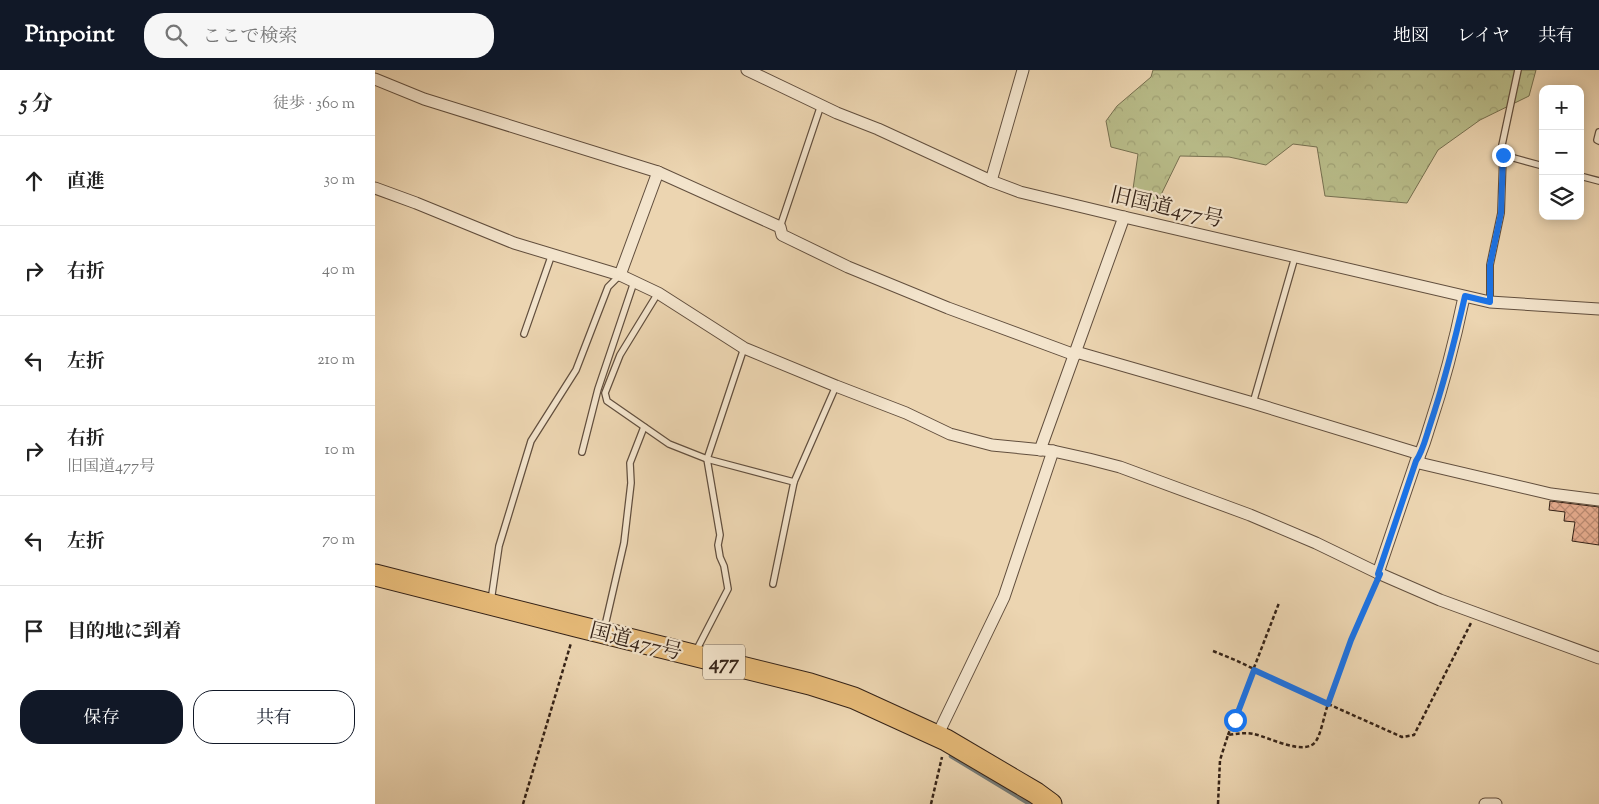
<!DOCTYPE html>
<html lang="ja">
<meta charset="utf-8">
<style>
:root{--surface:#fff;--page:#f6f6f6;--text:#222;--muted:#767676;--line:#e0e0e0;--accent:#111827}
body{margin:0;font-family:"Sorts Mill Goudy","Noto Serif JP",serif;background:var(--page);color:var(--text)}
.controls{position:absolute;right:15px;top:15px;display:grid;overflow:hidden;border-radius:10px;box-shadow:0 2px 12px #0003}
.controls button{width:45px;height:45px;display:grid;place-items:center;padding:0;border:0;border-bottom:1px solid var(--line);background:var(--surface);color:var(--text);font:25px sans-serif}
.stop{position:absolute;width:15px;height:15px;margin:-11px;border:4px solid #1a73e8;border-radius:50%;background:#fff}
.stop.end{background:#1a73e8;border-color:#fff;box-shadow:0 1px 5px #0008}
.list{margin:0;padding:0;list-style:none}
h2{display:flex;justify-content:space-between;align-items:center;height:65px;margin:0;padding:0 20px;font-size:21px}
h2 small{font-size:16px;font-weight:400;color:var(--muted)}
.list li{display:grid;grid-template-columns:32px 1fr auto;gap:15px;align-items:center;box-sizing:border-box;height:90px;padding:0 20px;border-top:1px solid var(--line)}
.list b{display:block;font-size:19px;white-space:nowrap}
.list p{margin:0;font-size:16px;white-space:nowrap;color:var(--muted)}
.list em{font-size:16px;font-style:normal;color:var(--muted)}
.actions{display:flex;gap:10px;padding:15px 20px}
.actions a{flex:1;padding:11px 0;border:1px solid var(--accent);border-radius:20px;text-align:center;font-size:18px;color:var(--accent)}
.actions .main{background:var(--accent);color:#fff}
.icon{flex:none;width:28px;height:28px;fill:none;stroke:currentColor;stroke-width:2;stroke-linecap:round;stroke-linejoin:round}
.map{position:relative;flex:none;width:1224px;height:734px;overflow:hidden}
header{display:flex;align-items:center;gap:30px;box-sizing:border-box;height:70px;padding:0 25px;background:var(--accent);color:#fff}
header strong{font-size:24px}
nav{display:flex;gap:28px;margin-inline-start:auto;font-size:18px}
.search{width:350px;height:45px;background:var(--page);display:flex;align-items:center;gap:12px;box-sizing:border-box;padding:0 18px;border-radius:20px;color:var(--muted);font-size:19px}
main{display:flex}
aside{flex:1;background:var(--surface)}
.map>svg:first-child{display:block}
.forest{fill:url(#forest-crowns);stroke:#767050}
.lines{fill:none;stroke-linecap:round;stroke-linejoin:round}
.stream{stroke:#747b78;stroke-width:4.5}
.building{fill:url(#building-cross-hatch);stroke:#342217}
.lane-casing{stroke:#624f3e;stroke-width:8}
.street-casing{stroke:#624f3e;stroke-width:13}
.highway-casing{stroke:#342217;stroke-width:23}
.path{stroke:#342217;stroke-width:2.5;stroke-dasharray:4 2.5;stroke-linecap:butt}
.lane{stroke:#f3e4cc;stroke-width:5.5}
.street{stroke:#f3e4cc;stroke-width:11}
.highway{stroke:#e6ba78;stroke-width:21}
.route{stroke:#1a73e8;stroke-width:6}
.labels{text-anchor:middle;stroke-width:4.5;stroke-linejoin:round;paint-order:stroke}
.shield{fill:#f3e4cc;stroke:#6d5c4d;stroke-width:1}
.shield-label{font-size:20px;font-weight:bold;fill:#342217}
.street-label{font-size:21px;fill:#342217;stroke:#f3e4cc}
</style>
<header>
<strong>Pinpoint</strong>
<div class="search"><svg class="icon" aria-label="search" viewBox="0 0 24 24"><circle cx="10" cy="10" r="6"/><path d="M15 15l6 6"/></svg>ここで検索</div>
<nav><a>地図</a><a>レイヤ</a><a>共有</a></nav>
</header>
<main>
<aside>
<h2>5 分<small>徒歩 · 360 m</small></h2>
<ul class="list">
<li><svg class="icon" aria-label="ahead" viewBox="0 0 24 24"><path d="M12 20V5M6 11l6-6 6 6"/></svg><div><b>直進</b></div><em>30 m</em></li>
<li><svg class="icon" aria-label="right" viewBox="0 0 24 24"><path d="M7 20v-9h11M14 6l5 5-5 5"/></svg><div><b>右折</b></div><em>40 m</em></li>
<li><svg class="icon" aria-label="left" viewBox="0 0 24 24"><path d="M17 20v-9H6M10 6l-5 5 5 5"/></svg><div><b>左折</b></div><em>210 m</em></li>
<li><svg class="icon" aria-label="right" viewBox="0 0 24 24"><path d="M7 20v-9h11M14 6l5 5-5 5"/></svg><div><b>右折</b><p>旧国道477号</p></div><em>10 m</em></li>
<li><svg class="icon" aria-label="left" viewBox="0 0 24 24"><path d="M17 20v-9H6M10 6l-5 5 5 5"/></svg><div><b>左折</b></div><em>70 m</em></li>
<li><svg class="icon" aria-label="arrive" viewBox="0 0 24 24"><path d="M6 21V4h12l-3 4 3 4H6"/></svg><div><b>目的地に到着</b></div></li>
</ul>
<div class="actions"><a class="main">保存</a><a>共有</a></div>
</aside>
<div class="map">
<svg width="1224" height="734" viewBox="0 0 1224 734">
<defs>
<pattern id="forest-crowns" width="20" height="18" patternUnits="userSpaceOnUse" patternTransform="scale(1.25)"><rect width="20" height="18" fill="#b9bd8a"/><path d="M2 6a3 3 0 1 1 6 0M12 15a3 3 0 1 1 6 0" fill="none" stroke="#a0a276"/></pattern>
<pattern id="building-cross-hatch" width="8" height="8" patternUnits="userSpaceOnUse" patternTransform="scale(1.25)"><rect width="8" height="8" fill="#e3aa8c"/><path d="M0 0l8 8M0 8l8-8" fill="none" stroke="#b98a71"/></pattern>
</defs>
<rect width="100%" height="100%" fill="#ecd5b1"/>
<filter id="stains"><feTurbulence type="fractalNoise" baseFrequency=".004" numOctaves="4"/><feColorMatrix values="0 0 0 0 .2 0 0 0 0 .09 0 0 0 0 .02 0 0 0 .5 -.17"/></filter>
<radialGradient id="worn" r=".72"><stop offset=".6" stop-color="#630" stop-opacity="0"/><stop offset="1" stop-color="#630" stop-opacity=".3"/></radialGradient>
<polygon class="forest" points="778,0 1161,0 1154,26 1105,50 1063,80 1032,133 950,126 942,77 918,74 891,95 854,87 805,86 782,133 757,126 763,84 736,77 731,51 742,36 776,7"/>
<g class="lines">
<polyline class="stream" points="576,686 655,734"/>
</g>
<polygon class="building" points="1175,431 1224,437 1224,475 1197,471 1200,452 1189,451 1190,442 1174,440"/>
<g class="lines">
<g class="lane-casing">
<g id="lane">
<polyline points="1224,62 1222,70 1224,71"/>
<polyline points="1128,85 1127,75 1143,0"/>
<polyline points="1205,106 1224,111"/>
<polyline points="405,157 446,35"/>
<polyline points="283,223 245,285 230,323 232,331 294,374 332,389 419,412"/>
<polyline points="1115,232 1115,195 1126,143 1128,85 1168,96"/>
<polyline points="149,264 177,184"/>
<polyline points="878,333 920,187"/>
<polyline points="207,382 223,319 259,212"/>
<polyline points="398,514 419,412 461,316"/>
<polyline points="116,531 124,476 156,371 201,300 233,217 245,205"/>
<polyline points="229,560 249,473 256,413 255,393 269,357"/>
<polyline points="321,581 353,519 349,496 345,487 343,475 345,465 332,389 369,278"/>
</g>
</g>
<g class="street-casing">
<g id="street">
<polyline points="372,0 462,43 503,59 616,111 645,122 749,147 1115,232 1224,239"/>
<polyline points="0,9 49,29 283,102 405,157 407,165 473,197 573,238 700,285"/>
<polyline points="616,111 648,0"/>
<polyline points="0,118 41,133 139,173 245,205 283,223 369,278 461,316 531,343 575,364 617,375 678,381 714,389 745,397 875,445 941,473 1003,503 1065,530 1224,588"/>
<polyline points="245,205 283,102"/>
<polyline points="701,282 878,333 1045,384"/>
<polyline points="665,380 749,147"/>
<polyline points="1044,387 1044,393 1176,424 1224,430"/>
<path d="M 1003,503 L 1041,391 C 1048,381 1051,367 1055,355 C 1069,313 1080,270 1089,227"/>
<polyline points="562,666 629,527 678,381"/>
<polyline points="1110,734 1121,734"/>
</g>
</g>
<g class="highway-casing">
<polyline id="highway" points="0,505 201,556 435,614 479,628 571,670 661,723 676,734"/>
</g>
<g class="path">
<polyline points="838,581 860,590 953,634 976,570 1001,514"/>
<polyline points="853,665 904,533"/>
<polyline points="148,734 196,573"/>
<polyline points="556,734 567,687"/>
<path d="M 843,734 L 845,690 L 853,665 C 862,664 870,662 879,664 C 893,667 931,687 941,671 C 946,664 950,642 953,634 L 1027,667 L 1039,665 L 1096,553"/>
</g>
<use href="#lane" class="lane"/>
<use href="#street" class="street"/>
<use href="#highway" class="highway"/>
</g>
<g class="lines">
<path class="route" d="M 860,650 L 879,600 L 953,634 L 976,570 L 1005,504 L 1003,504 L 1041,391 C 1048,381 1051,367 1055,355 C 1069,313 1080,270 1090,226 L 1115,232 L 1115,195 L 1126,143 L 1128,85"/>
</g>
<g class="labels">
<rect class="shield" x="328" y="574.5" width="42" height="35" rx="4"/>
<g class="shield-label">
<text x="349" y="599">477</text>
</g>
<g class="street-label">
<text transform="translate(792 137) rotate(13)" y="7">旧国道477号</text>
<text transform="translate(261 571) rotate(14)" y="7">国道477号</text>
</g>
</g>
<rect width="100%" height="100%" filter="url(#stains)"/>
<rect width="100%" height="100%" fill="url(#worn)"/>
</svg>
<div class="controls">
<button>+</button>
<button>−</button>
<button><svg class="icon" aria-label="layers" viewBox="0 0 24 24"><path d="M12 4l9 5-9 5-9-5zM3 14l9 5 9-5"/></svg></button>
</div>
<div class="stop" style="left:860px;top:650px"></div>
<div class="stop end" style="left:1128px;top:85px"></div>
</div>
</main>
